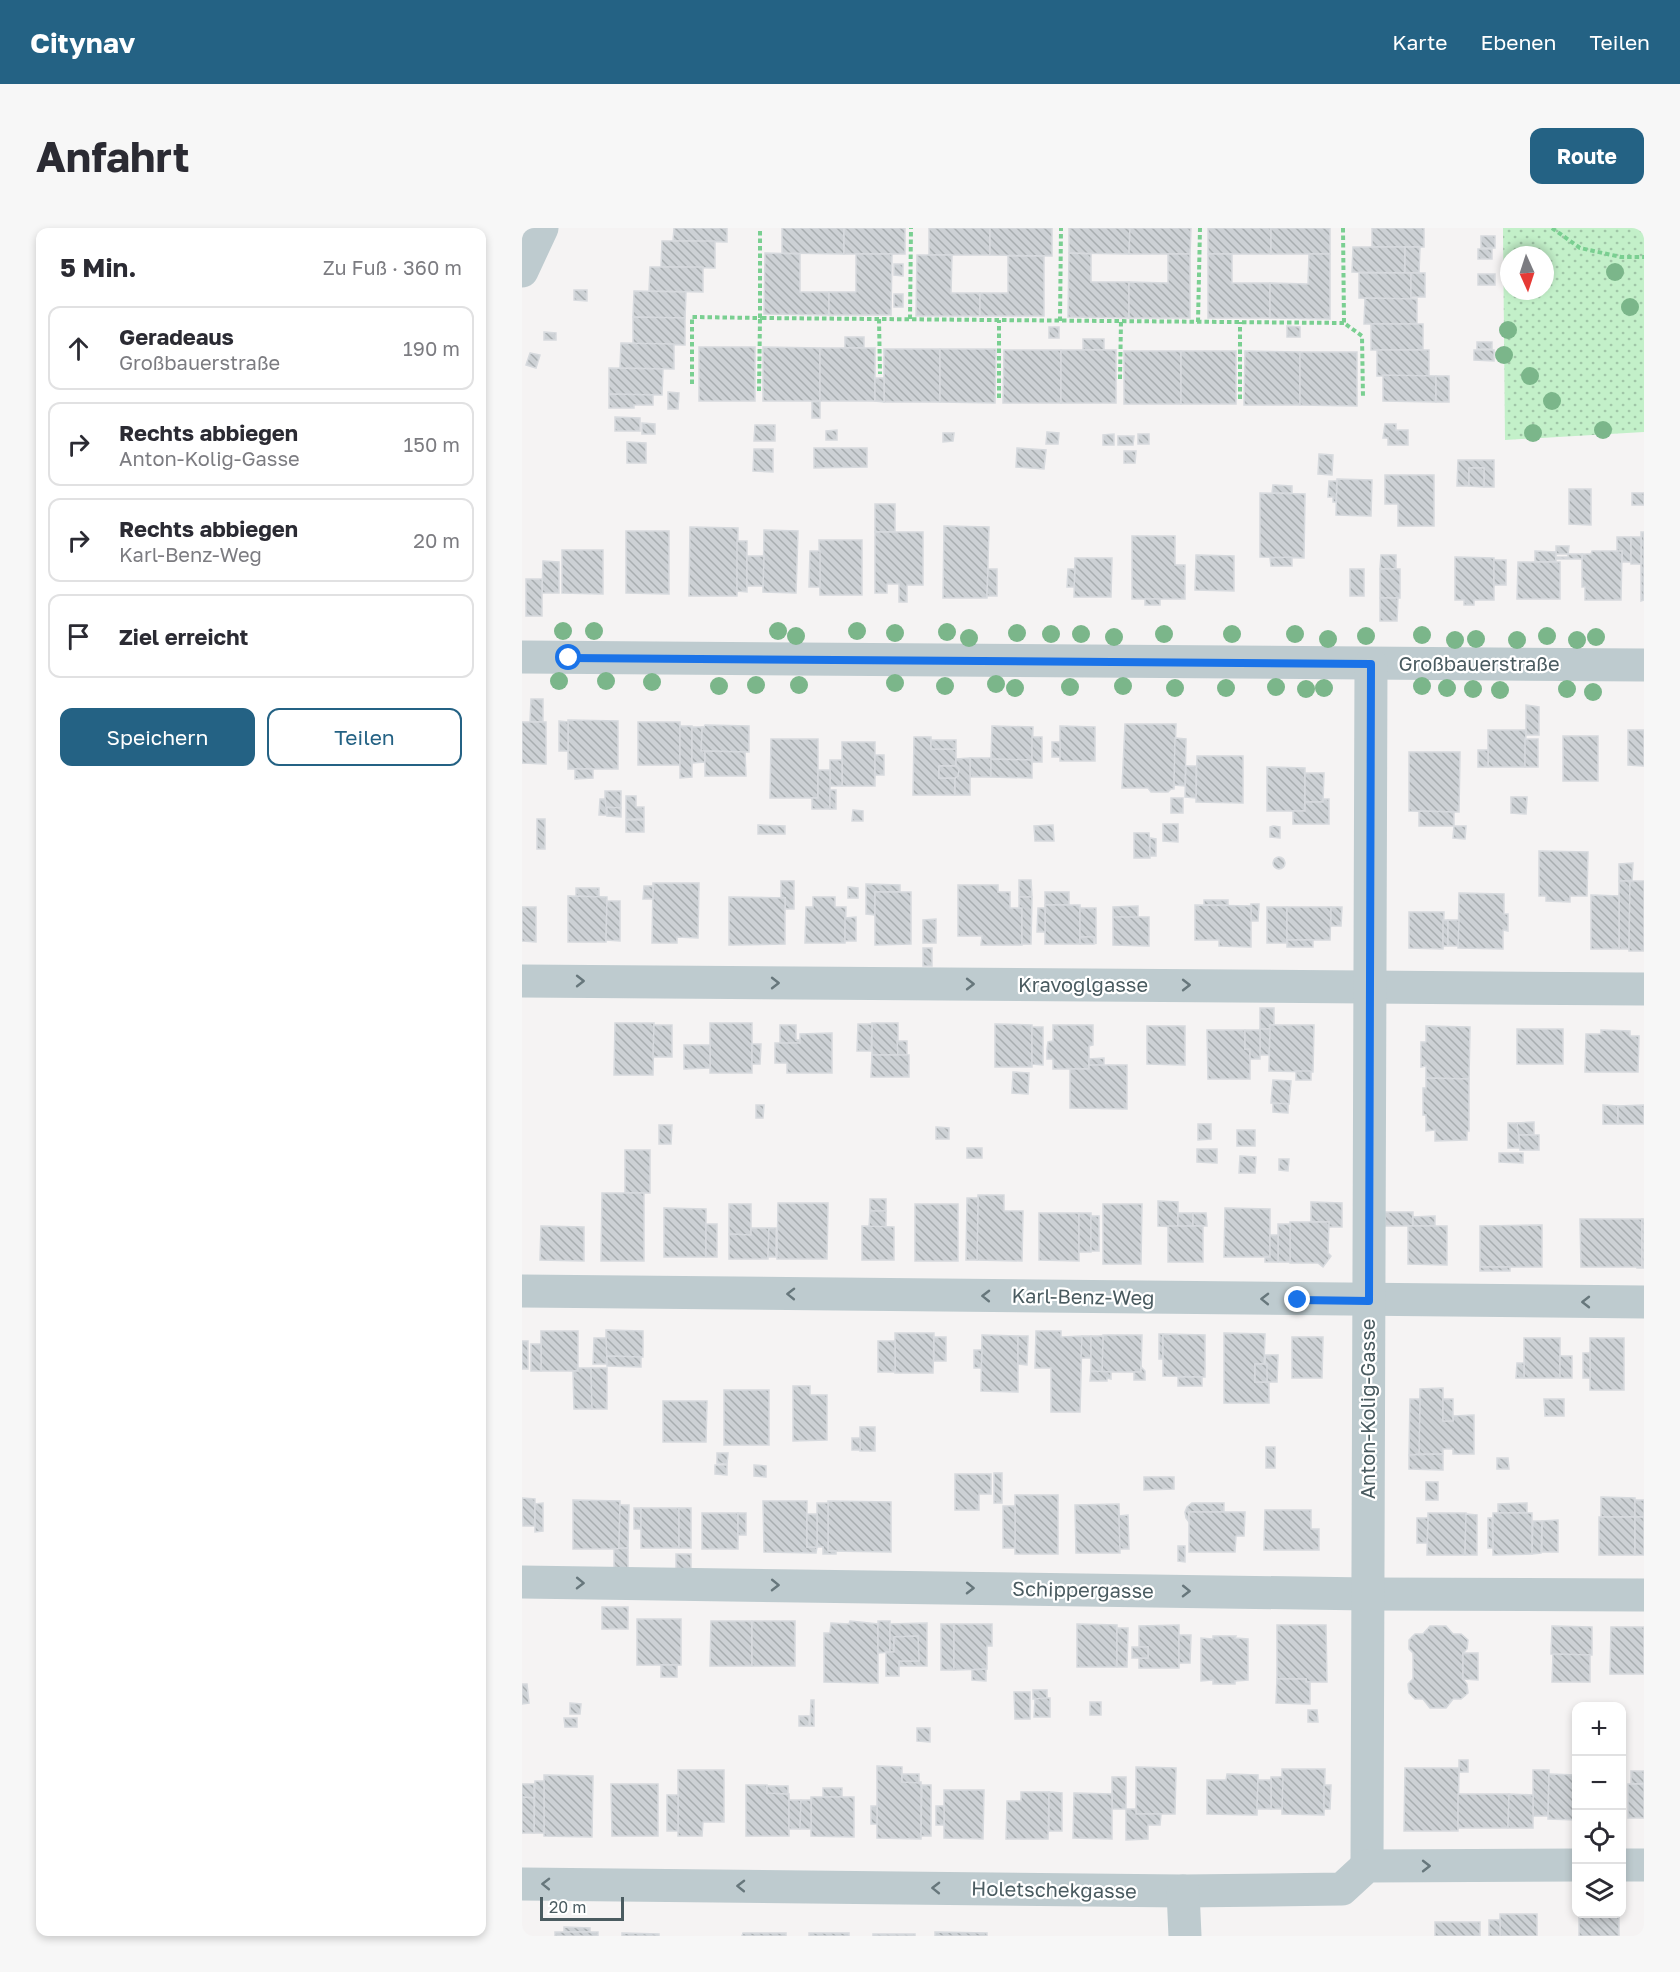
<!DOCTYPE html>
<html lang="de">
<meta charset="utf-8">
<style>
:root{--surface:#fff;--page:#f7f7f7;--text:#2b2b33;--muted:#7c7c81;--line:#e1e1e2;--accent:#246284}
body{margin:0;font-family:"Golos Text",sans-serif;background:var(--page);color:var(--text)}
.controls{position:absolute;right:18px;bottom:18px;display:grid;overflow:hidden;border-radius:12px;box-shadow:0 3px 9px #0003}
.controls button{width:54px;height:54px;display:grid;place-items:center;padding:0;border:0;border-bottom:2px solid var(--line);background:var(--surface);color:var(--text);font:30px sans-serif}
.compass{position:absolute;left:978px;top:18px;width:54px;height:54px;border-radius:50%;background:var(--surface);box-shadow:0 3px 9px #0003;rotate:177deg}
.scale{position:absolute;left:18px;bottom:15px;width:84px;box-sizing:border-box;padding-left:6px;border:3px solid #4a5b60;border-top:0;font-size:16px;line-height:21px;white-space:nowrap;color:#4a5b60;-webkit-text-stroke:4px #fff;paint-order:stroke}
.stop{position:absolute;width:18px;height:18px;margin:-14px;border:4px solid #1a73e8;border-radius:50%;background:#fff}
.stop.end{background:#1a73e8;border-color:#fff;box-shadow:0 2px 6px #0008}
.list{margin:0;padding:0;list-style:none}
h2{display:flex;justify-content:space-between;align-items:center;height:78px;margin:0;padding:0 24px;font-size:26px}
h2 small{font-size:20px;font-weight:400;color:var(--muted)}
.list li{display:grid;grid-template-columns:39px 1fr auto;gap:18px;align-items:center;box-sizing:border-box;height:84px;margin:0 12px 12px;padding:0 12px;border:2px solid var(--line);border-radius:12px}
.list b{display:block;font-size:22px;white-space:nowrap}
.list p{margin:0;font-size:20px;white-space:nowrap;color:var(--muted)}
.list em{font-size:20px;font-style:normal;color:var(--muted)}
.actions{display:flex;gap:12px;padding:18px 24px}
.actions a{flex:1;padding:14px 0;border:2px solid var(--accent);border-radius:12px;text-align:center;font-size:21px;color:var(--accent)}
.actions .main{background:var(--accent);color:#fff}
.icon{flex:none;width:33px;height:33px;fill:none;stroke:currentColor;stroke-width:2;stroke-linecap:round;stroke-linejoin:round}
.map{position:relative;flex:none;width:1122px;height:1708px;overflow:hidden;border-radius:12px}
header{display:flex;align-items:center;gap:36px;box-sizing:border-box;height:84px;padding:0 30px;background:var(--accent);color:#fff}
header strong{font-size:28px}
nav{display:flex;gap:33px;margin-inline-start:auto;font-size:21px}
.intro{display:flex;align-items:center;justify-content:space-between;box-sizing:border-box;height:144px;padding:0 36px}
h1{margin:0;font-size:42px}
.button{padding:15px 27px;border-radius:12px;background:var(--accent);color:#fff;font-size:21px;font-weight:700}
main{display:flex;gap:36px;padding:0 36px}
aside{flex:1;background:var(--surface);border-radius:12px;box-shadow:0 3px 9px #0003}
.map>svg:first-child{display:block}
.grass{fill:url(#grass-dots);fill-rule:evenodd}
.building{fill:url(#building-back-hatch);stroke:#d7dade;stroke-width:1.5}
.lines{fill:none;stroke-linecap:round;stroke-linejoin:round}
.path{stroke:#7acf91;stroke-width:4;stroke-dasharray:4.5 3;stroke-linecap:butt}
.minor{stroke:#becbcf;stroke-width:33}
.tree{fill:#7bb68a}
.oneway{stroke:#67777c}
.route{stroke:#1a73e8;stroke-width:8}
.labels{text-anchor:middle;stroke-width:4.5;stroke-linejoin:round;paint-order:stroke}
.street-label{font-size:20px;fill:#4a5b60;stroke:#fff}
</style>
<header>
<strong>Citynav</strong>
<nav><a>Karte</a><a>Ebenen</a><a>Teilen</a></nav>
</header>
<div class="intro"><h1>Anfahrt</h1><a class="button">Route</a></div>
<main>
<aside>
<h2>5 Min.<small>Zu Fuß · 360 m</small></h2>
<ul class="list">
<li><svg class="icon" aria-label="ahead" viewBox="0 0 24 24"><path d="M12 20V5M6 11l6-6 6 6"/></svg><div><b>Geradeaus</b><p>Großbauerstraße</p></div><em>190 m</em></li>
<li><svg class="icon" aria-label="right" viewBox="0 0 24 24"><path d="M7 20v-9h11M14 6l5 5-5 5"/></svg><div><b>Rechts abbiegen</b><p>Anton-Kolig-Gasse</p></div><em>150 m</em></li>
<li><svg class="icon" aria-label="right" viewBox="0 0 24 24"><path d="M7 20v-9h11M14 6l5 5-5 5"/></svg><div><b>Rechts abbiegen</b><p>Karl-Benz-Weg</p></div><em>20 m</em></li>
<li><svg class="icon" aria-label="arrive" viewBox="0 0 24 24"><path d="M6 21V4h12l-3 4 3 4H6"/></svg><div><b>Ziel erreicht</b></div></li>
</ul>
<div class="actions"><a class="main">Speichern</a><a>Teilen</a></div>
</aside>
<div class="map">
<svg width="1122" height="1708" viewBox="0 0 1122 1708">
<defs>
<pattern id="grass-dots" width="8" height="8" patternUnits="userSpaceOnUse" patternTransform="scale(1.5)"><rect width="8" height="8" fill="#c3f0c9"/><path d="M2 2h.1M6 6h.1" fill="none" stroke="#a0c5a7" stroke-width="1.8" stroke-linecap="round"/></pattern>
<pattern id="building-back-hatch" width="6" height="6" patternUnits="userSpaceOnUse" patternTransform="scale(1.5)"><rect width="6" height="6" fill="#cdd1d5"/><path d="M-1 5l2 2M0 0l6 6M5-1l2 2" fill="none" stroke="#a8adb0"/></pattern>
</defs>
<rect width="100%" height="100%" fill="#f5f3f3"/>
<path class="grass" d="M 981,0 L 1122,0 L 1122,204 L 983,212 ZM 987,27 L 1023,27 L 1023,63 L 987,63 Z"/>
<g class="building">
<polygon points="152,0 205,0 205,14 151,13"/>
<polygon points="260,0 322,0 322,26 260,25"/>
<rect x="322" y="0" width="61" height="26"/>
<rect x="407" y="0" width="61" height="27"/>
<polygon points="468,0 530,0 530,28 468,27"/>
<polygon points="547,0 608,0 607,26 547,25"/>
<polygon points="608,0 669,0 668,26 607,26"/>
<rect x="686" y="0" width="63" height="26"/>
<rect x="749" y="0" width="59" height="26"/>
<rect x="850" y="0" width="52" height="19"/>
<rect x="959" y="8" width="14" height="12"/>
<polygon points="140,13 193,13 193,40 139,39"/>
<polygon points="831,19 883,19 883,45 830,44"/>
<polygon points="883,19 898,19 897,45 883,45"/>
<rect x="956" y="21" width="14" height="10"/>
<polygon points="243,25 278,26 278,64 307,64 307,87 242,86"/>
<polygon points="547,25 569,26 569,54 607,54 607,90 546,89"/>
<polygon points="334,26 370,26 369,87 307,87 307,64 334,64"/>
<polygon points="646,26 668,26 668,90 607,90 607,54 646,55"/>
<polygon points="686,26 710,26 710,55 748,55 748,90 686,90"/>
<polygon points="787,26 808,26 808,91 748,90 748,55 786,56"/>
<polygon points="395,27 430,27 429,65 458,65 458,88 394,88"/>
<polygon points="486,28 522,28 522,88 458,88 458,65 486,65"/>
<polygon points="372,36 381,36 381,48 372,47"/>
<polygon points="128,39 181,39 181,64 127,63"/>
<polygon points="837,45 889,45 889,71 837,70"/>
<rect x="889" y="45" width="14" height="24"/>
<rect x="956" y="46" width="17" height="11"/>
<polygon points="52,62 65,62 65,73 52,72"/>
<polygon points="112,63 164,64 163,90 111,89"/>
<rect x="372" y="66" width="9" height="13"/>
<polygon points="843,70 895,71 895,96 842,96"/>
<polygon points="111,89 163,90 163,117 111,116"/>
<rect x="849" y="96" width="52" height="26"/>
<polygon points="765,98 778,99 778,109 765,109"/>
<rect x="527" y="99" width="10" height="11"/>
<polygon points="22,104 34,105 34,112 22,112"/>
<rect x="323" y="109" width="19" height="11"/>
<rect x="561" y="111" width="21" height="11"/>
<rect x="955" y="114" width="15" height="7"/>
<polygon points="99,115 152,116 152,141 98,140"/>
<rect x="177" y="119" width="56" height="54"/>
<polygon points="241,119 298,120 298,173 241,173"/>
<rect x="298" y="120" width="55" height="53"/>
<rect x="362" y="121" width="56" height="53"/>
<polygon points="418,121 474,121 473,175 418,174"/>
<polygon points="482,122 539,122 539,175 481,175"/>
<rect x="539" y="122" width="55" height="53"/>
<rect x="855" y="122" width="52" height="26"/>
<polygon points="952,122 972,122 972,133 952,132"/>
<rect x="602" y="123" width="57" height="53"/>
<rect x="659" y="123" width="55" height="53"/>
<polygon points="723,123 778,124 778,177 722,177"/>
<polygon points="778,124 835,124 835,178 778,177"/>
<polygon points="8,125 18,127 14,140 4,137"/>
<polygon points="87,140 141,141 140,167 87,166"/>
<polygon points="861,147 914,148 914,174 861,173"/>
<rect x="914" y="148" width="13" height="26"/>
<polygon points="353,150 362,150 362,174 353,173"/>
<polygon points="146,164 157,165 156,181 146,181"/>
<polygon points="87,166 131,167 131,177 112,177 112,180 87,180"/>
<polygon points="298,173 298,190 290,190 290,174"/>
<polygon points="93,189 118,190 118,203 93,203"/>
<polygon points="120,195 133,196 133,206 120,206"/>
<polygon points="863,196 874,196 874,202 886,202 886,217 866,217 866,210 861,210"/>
<polygon points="233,197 253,197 253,213 232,213"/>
<polygon points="315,202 315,212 304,212 304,203"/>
<polygon points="525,204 537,205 536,216 524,216"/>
<polygon points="421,205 432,205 431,213 421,214"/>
<polygon points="592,206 592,217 581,217 581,207"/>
<rect x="616" y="206" width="11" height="10"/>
<polygon points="596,208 612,208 611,217 596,217"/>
<polygon points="105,214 124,215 124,235 105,235"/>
<polygon points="292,220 345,220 345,239 292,240"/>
<polygon points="495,220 524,222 522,241 494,239"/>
<polygon points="232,221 251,221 251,244 231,243"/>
<polygon points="602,223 614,223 613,235 602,235"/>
<polygon points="797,226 811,227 810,247 796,246"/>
<polygon points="936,232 972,232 972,259 962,259 962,240 947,240 947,258 935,258"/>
<polygon points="947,240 962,240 962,259 947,258"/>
<polygon points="863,247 912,247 912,298 876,298 876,276 863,276"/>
<polygon points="815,251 850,252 849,288 814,287"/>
<polygon points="807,253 815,253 814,274 811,274 811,269 806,269"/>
<polygon points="751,257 770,258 770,265 750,265"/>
<polygon points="1047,261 1069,261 1069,297 1047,296"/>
<polygon points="738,265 783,266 782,330 738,329"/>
<rect x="1110" y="265" width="12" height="12"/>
<rect x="353" y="276" width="20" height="28"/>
<polygon points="422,298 467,299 465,370 421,370"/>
<polygon points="168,299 216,300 215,368 167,368"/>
<polygon points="242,302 276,303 274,365 241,364"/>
<polygon points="104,303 147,303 147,366 104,365"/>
<polygon points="353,304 401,304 401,357 385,357 385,374 377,374 377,356 365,356 365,365 353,365"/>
<polygon points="1119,304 1122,304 1122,372 1119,373"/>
<polygon points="610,308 653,308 653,337 663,337 663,371 610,371"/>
<polygon points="1095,309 1109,309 1109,334 1100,334 1100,323 1095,324"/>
<rect x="1109" y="309" width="10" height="27"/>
<polygon points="297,312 340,312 340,367 298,367"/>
<polygon points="215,313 225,313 225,364 215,363"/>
<polygon points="1034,318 1047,318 1046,326 1034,326"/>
<polygon points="40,322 81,322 81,366 40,365"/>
<polygon points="288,323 298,323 298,359 287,359"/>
<polygon points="1013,323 1034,324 1034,334 1013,334"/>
<polygon points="1070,323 1100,323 1099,372 1063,372 1063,359 1060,359 1060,326 1069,326"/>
<polygon points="1046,326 1060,326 1060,331 1034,331 1034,329 1046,329"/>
<polygon points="674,327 712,328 712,363 673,362"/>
<polygon points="859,327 874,327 874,341 858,341"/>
<polygon points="225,328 242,328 241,358 225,358"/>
<polygon points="770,329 770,338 749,338 748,330"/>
<polygon points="933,329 972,330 972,372 952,372 952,377 942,377 942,372 933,372"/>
<polygon points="553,330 590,330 589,369 552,369"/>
<rect x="972" y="332" width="12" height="25"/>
<polygon points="21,333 37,334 37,365 20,365"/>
<polygon points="996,334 1038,334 1038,371 995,371"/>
<polygon points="466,341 475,341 475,368 465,368"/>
<polygon points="546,341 553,341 552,359 545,359"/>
<rect x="828" y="341" width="14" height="27"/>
<rect x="858" y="341" width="20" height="29"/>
<rect x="4" y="351" width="16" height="37"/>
<polygon points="858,370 876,370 875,393 858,393"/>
<rect x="623" y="371" width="15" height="6"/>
<polygon points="9,471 21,471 21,494 8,494"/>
<polygon points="1004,477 1017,479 1017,507 1004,507"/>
<polygon points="46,492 96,493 96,541 46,541"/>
<polygon points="37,493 46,494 46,523 37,523"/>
<polygon points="0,494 24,494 24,536 0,535"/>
<rect x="116" y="494" width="42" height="43"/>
<polygon points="603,496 654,496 652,561 649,561 646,564 629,564 626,560 600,560"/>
<polygon points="183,497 227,498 227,524 179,523 180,499 182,499"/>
<polygon points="158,498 170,498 170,549 158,550"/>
<polygon points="470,498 511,499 510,532 469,531"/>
<polygon points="538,498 573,499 573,533 538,533"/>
<polygon points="170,499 180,499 179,523 183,523 183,534 170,535"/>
<polygon points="966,502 1004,502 1003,539 966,539"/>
<polygon points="1106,502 1122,502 1122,538 1106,537"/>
<rect x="1041" y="508" width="35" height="45"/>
<polygon points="392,509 409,509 409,521 434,521 434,538 417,538 417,550 433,550 433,567 391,567"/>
<rect x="510" y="509" width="10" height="25"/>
<polygon points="653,510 664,511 663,558 652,557"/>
<polygon points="249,511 296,511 296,570 248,570"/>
<rect x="1003" y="511" width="13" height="28"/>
<rect x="409" y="512" width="25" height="9"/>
<rect x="320" y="514" width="33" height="44"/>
<rect x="530" y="514" width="8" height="15"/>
<rect x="956" y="522" width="10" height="17"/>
<polygon points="183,523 223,524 224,548 183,548"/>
<polygon points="887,524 938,524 937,584 887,583"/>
<rect x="353" y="527" width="9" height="20"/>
<polygon points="675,528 721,528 721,575 674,574"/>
<rect x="448" y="530" width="21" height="19"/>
<polygon points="448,530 448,567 433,567 433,550 436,548 437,541 434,538 434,531"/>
<polygon points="469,531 510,532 510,550 469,549"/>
<rect x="308" y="532" width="12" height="26"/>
<polygon points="417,538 434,538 437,541 436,548 433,550 417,550"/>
<polygon points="664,538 674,538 674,570 663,569"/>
<polygon points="745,539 783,540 783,583 745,583"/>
<polygon points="53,541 71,541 71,550 53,551"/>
<polygon points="296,542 308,542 308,581 290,581 290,570 296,570"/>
<polygon points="783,545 802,545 801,574 783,574"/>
<rect x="308" y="562" width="6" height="19"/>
<rect x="83" y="563" width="16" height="17"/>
<polygon points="104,568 114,568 114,579 122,579 122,591 104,591"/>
<polygon points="989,569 1005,569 1004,586 989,585"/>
<rect x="649" y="570" width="12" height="15"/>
<polygon points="78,571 83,571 85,587 77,587"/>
<polygon points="801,571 807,571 807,596 771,596 771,583 783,583 783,574 801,574"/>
<polygon points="85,579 99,580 99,589 85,588"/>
<polygon points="331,582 341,583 341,593 330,593"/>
<polygon points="897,583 932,584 932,598 897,598"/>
<rect x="15" y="591" width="8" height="30"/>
<rect x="104" y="592" width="18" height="12"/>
<polygon points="641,596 656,596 656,614 641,613"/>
<polygon points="236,597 263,598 263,606 236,606"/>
<polygon points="531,597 532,613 513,613 512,598"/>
<polygon points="751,598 758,599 758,610 748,609 748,599"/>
<polygon points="932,598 944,598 943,611 931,610"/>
<polygon points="612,605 627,605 628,630 612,630"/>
<polygon points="628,610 634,611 634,628 628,628"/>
<polygon points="1017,623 1066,624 1065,668 1048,668 1048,674 1024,673 1024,668 1017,668"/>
<circle cx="757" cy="635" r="6"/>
<polygon points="1111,635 1110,653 1097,653 1097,636"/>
<polygon points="497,652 509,652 510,669 497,669"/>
<polygon points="259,653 272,653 272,681 263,681 263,670 259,670"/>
<polygon points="1097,653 1108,653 1107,721 1097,721"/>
<polygon points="1108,653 1122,653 1122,723 1107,723"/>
<polygon points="131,655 177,655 176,710 155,709 155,715 130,715"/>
<polygon points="344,656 378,657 378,664 353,664 353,687 344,686"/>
<polygon points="436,657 476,657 476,664 488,664 488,680 500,680 500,717 459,717 460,708 436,708"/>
<polygon points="122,658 131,658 131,671 121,671"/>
<polygon points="326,659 336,660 336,670 326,670"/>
<polygon points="54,660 77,660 77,669 54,668"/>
<polygon points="353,664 389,664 389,716 353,717"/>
<rect x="523" y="664" width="24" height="13"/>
<polygon points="937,665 982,666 982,686 986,686 986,703 981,702 981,721 936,720"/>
<polygon points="1069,667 1097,668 1097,721 1069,721"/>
<polygon points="46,668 85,669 84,714 46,714"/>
<polygon points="207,669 263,670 263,716 207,717"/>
<polygon points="291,669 313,669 313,679 324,679 323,715 283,715 284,679 291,679"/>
<polygon points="497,669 510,669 509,716 500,716 500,680 497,680"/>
<rect x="682" y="672" width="24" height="5"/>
<polygon points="85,673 98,673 98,713 84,712"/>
<polygon points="729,676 737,676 736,693 729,693"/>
<rect x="523" y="677" width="35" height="39"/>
<polygon points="673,677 729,678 729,719 697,718 697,712 673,712"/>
<polygon points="616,678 616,690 591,689 591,679"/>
<polygon points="0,679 14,679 14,714 0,713"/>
<rect x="745" y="679" width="20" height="36"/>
<polygon points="765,679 809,679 808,712 765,712"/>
<polygon points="809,679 820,679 819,698 809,698"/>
<polygon points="516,680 523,680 523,704 515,704"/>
<polygon points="558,680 574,680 574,716 572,709 558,709"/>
<polygon points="887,684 922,684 921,721 887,720"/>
<polygon points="334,689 334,713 323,713 323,690"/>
<polygon points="591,689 627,689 627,718 591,717"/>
<polygon points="414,691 414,715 401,715 401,692"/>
<rect x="921" y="692" width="5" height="26"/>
<polygon points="926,692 937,692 936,718 926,718"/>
<rect x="558" y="709" width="14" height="7"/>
<rect x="765" y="712" width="26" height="7"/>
<rect x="401" y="720" width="9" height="18"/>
<polygon points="738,780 752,780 752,797 748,797 748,801 738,801"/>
<polygon points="93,795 132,795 131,847 92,847"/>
<rect x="188" y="795" width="42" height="50"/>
<rect x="350" y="795" width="26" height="32"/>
<polygon points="336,796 350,796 349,823 335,823"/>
<polygon points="473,796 510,797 510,839 473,839"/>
<polygon points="132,797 150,797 150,829 131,829"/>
<polygon points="258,797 274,797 274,812 278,812 278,815 258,816"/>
<polygon points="531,797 571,797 571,817 567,818 567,841 531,841 531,831 525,831 525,821 526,814 531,813"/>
<polygon points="748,797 792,797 791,844 747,843"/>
<polygon points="625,798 663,798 663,837 625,836"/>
<polygon points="904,798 948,799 947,851 904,850 904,838 899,839 899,814 904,814"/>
<polygon points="510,799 521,799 521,837 510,836"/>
<polygon points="748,801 747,827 738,827 738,801"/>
<rect x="995" y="801" width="46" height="35"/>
<polygon points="685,802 723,802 723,821 728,821 728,851 686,851"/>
<polygon points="723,802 738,802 738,831 728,831 728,821 723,821"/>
<polygon points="1079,802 1108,803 1108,808 1117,808 1116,844 1063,844 1064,806 1079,806"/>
<polygon points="310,805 310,845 265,845 265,835 253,835 253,815 278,815 278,806"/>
<polygon points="375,813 385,813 385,827 376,827"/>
<polygon points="230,816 239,816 238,836 230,836"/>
<polygon points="162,817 188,817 188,840 162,841"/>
<polygon points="350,827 387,827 387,849 349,849"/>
<polygon points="582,830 582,838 567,837 567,831"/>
<polygon points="567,837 605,837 605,881 548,880 548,841 567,841"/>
<rect x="774" y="843" width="15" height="9"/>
<polygon points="491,844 507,845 506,866 490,865"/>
<polygon points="904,850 947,851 947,903 945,903 945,912 913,913 913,902 904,903 904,887 901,887 901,860 904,860"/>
<polygon points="751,852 769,853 767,876 749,875"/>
<polygon points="751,875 766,876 766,885 751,884"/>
<polygon points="234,877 242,877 241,890 234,890"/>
<polygon points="1081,877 1096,878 1096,896 1081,896"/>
<polygon points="1122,877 1122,896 1096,896 1096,878"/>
<polygon points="1012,894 1012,907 995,907 995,895"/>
<polygon points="986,895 995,895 998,920 986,920"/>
<polygon points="676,896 689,896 689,911 676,912"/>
<polygon points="137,897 150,897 149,916 137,916"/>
<polygon points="414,899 427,900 427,911 414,911"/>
<rect x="715" y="902" width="18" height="16"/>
<polygon points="997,907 1017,907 1017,922 998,922"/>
<rect x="445" y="920" width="15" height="10"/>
<polygon points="675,921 695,921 695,935 675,934"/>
<rect x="103" y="922" width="25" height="43"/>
<polygon points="977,925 1001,925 1001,935 977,934"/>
<polygon points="718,928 734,929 733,945 717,945"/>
<polygon points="757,931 767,931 766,943 757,942"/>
<polygon points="80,965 122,965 122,1033 79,1033"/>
<polygon points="456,967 482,967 482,983 501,983 500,1033 455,1032"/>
<polygon points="445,970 456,970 455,1032 444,1032"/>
<rect x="348" y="971" width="16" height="12"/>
<polygon points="636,973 656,974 656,999 636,998"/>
<polygon points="789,974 820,975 820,999 806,999 807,994 789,994"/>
<polygon points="256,975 306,975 305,1031 255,1031"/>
<polygon points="207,976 229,976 229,1007 207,1006"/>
<rect x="393" y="976" width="43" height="57"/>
<polygon points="581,976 620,976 619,1036 581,1036"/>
<polygon points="142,980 184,981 184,1029 142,1029"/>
<polygon points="703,980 748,981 748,1029 702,1029"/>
<polygon points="348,983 364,983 364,999 347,999"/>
<rect x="863" y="984" width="28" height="14"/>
<polygon points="517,985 557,985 557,1033 517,1032"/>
<rect x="557" y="985" width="12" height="39"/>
<polygon points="656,985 671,985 671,998 656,999"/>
<polygon points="671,985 684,985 685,998 671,998"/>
<rect x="569" y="988" width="8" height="35"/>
<polygon points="913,988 913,998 891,998 891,989"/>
<polygon points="1058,991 1120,991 1120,1039 1059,1039"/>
<polygon points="1120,991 1122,991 1122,1040 1115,1040 1115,1039 1120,1039"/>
<polygon points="768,994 807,994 806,1025 809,1028 801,1039 796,1035 768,1035"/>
<rect x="184" y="996" width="11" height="33"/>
<rect x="756" y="996" width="12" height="38"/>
<polygon points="1020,997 1020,1039 958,1039 958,998"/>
<polygon points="19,998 62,999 62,1033 18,1032"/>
<polygon points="340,998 372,999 372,1032 340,1032"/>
<rect x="646" y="998" width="35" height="36"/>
<polygon points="886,998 925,998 925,1037 886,1036"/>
<polygon points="229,1000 247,1000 246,1031 207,1031 207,1006 229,1007"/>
<polygon points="247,1000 254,1000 254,1029 246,1029"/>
<polygon points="748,1007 756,1007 756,1034 743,1034 743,1029 748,1029"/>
<rect x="958" y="1039" width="30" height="4"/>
<polygon points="84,1102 121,1103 121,1129 84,1128"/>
<rect x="19" y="1103" width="37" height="40"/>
<polygon points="514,1103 539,1103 539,1109 560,1108 558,1184 529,1184 529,1140 513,1140"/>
<polygon points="373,1105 412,1105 411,1145 373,1145"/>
<polygon points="702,1105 743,1106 742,1136 733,1136 733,1154 747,1154 747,1175 702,1175"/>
<rect x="637" y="1106" width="4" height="25"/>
<polygon points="641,1106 683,1107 683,1149 641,1148"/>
<polygon points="460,1107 496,1108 496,1164 459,1163"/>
<polygon points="581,1107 620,1107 619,1144 580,1144"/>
<polygon points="496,1108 506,1108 505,1137 496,1136"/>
<polygon points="560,1108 569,1108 569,1130 559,1130"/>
<polygon points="569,1108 581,1108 580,1144 569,1143"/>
<rect x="412" y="1109" width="12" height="24"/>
<polygon points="770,1109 801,1109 800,1150 770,1150"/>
<polygon points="72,1110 84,1110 85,1136 71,1136"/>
<rect x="1002" y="1110" width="36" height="40"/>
<rect x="1068" y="1110" width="34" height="52"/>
<rect x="0" y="1113" width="6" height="28"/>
<rect x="356" y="1113" width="17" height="31"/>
<rect x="9" y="1116" width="10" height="27"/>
<polygon points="452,1122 460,1122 459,1140 452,1140"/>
<rect x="1061" y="1125" width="7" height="25"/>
<polygon points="743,1127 756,1127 755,1154 745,1154"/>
<polygon points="85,1128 119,1129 119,1139 85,1138"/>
<rect x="1038" y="1128" width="12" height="22"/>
<polygon points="995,1135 1002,1135 1002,1150 994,1150"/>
<rect x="733" y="1136" width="12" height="18"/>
<polygon points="619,1139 623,1143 623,1152 612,1152 612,1144 619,1144"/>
<polygon points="56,1140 69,1140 70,1181 52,1181 51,1143 56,1143"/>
<polygon points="69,1140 85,1140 85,1181 70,1181"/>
<polygon points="569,1143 589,1144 589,1151 585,1150 585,1153 568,1153"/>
<rect x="656" y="1149" width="24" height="9"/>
<polygon points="271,1158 288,1158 288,1167 305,1167 305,1212 271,1213"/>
<polygon points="921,1160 921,1193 931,1193 931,1188 952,1187 952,1226 931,1226 931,1221 921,1221 921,1226 897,1226 898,1161"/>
<rect x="202" y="1162" width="45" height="55"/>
<polygon points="888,1171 898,1171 897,1226 887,1227"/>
<rect x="921" y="1171" width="10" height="22"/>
<polygon points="1022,1171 1042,1171 1042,1188 1023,1188"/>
<polygon points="141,1173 185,1173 184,1214 141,1214"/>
<rect x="338" y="1199" width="15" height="24"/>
<rect x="330" y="1210" width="8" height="12"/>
<rect x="744" y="1219" width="9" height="21"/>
<polygon points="195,1225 206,1225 205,1236 195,1235"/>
<polygon points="921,1226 921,1242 887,1241 887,1227"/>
<polygon points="975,1230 986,1230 987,1241 975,1241"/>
<polygon points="193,1237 205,1237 205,1247 193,1246"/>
<polygon points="232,1237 244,1238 244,1249 232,1248"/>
<rect x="472" y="1245" width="8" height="30"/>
<polygon points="433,1246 469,1246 469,1266 457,1266 457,1282 433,1282"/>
<polygon points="622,1249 652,1249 652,1261 622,1262"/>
<rect x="904" y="1254" width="12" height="18"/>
<rect x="493" y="1267" width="43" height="59"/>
<polygon points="1079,1269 1113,1270 1113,1289 1079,1289"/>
<polygon points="0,1270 13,1271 13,1298 1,1298"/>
<polygon points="51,1272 98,1273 97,1321 51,1321"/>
<rect x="1113" y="1272" width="9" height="17"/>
<polygon points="241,1273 285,1273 285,1319 295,1319 294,1325 242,1324"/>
<polygon points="306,1273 369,1274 369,1324 306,1323"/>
<polygon points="21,1275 21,1303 13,1304 13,1276"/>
<polygon points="295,1275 306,1275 306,1323 314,1323 314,1326 301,1326 301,1319 295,1319"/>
<polygon points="670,1275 702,1275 702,1284 667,1284 667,1294 664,1290 663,1284 665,1279"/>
<polygon points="1005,1275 1005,1285 976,1285 976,1276"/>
<polygon points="597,1276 598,1325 554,1325 553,1277"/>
<polygon points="98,1277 107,1277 106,1320 97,1320"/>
<rect x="481" y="1278" width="12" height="42"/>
<rect x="112" y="1280" width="7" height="21"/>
<rect x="119" y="1280" width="38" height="40"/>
<rect x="157" y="1280" width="12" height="40"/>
<polygon points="743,1282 789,1282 789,1301 797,1301 797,1322 742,1322"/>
<polygon points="667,1284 723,1284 722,1308 714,1308 713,1324 667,1324"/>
<rect x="180" y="1285" width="36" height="36"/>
<rect x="216" y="1285" width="8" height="22"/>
<polygon points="906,1285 944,1285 943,1327 905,1327"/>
<polygon points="971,1285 1010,1285 1010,1326 971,1327"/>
<rect x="285" y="1286" width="10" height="33"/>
<polygon points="944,1286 955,1287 955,1327 943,1327"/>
<polygon points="606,1287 607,1321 598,1321 597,1288"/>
<rect x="1077" y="1289" width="36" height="38"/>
<rect x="1113" y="1289" width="9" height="38"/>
<polygon points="895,1290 906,1290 905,1315 895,1315"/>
<polygon points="966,1290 970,1290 971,1320 966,1320"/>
<polygon points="1036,1292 1036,1324 1020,1324 1020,1293"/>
<polygon points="1011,1293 1020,1293 1019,1325 1010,1326"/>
<polygon points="656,1318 663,1318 663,1334 656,1333"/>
<polygon points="106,1320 106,1345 92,1344 92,1321"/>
<polygon points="154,1326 169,1326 169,1344 154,1343"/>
<rect x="80" y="1379" width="26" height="22"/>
<rect x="115" y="1391" width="44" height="46"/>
<polygon points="189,1393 230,1393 230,1438 188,1438"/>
<rect x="230" y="1393" width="43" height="45"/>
<polygon points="328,1393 356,1396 356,1455 302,1454 302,1405 308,1405 309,1395 327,1396"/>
<polygon points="356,1393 368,1393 368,1424 356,1425"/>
<polygon points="405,1395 405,1438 377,1438 377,1433 397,1433 396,1408 372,1409 372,1424 368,1424 368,1396"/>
<rect x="419" y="1396" width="13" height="46"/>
<polygon points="432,1396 470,1396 470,1418 465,1418 465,1441 432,1442"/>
<polygon points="555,1396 595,1397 595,1439 555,1439"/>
<polygon points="657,1397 657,1440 617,1440 617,1430 626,1430 626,1419 617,1419 617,1398"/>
<polygon points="755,1397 804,1397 805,1454 784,1454 784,1451 755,1451"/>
<polygon points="908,1398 924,1398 931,1406 939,1406 946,1412 945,1421 941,1425 941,1451 945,1456 946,1465 939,1471 931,1471 924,1480 908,1480 901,1471 893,1471 887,1465 886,1456 891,1451 891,1425 887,1421 887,1412 893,1406 901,1406"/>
<polygon points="1030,1398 1070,1399 1070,1427 1029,1426"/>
<polygon points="1089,1399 1122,1399 1122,1446 1088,1446"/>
<polygon points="595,1400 606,1400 605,1439 595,1439"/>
<polygon points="657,1407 669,1407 668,1435 657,1435"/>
<polygon points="396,1408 397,1433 377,1433 377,1448 364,1448 364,1424 372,1424 372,1409"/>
<polygon points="691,1408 714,1408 713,1410 726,1411 726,1452 713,1453 713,1456 691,1456 691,1452 679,1453 679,1410 691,1411"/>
<rect x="610" y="1419" width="16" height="11"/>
<polygon points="941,1425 956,1425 956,1452 941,1451"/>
<polygon points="1031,1426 1068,1427 1068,1454 1030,1454"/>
<rect x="139" y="1437" width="16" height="12"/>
<polygon points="464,1441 464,1453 450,1452 450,1442"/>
<polygon points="755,1451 784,1451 784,1454 788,1454 788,1476 754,1475"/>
<polygon points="0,1456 5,1456 7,1475 0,1476"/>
<rect x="511" y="1462" width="14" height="9"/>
<polygon points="492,1464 508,1464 508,1491 493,1491"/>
<polygon points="525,1470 528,1470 528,1489 512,1489 513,1471"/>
<polygon points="289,1472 292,1472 292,1498 288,1498"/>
<rect x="568" y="1474" width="11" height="13"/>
<polygon points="48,1475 59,1476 58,1486 48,1486"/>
<polygon points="786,1482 795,1482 796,1494 786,1494"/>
<rect x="277" y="1488" width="10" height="10"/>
<polygon points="42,1490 55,1490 55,1499 43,1499"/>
<polygon points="395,1500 408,1500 408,1514 395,1513"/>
<rect x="937" y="1532" width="9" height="12"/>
<polygon points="355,1538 380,1539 380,1554 399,1554 399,1611 355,1610"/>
<polygon points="614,1539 654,1540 653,1586 614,1586"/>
<polygon points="883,1540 937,1540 936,1603 882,1603"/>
<polygon points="760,1541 803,1541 802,1587 760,1586"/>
<polygon points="156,1542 202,1542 202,1594 181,1594 180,1608 156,1608"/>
<polygon points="1011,1542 1027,1542 1026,1588 1011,1588"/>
<rect x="1109" y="1543" width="13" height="13"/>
<polygon points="380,1546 397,1546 397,1555 380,1554"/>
<polygon points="705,1546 736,1547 735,1587 685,1586 685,1552 704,1552"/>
<polygon points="1027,1546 1054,1547 1054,1592 1026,1591"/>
<polygon points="22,1547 71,1548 70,1609 22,1608"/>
<rect x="590" y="1549" width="14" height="32"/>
<polygon points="749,1549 761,1549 760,1581 749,1581"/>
<polygon points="736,1552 749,1552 749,1581 735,1581"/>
<polygon points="13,1553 22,1553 22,1605 12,1605"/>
<polygon points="0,1556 12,1556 12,1570 0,1569"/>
<polygon points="89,1556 136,1556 136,1608 90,1608"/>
<rect x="1106" y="1556" width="16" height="34"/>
<polygon points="224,1557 245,1557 245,1565 267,1566 267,1608 224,1608"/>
<polygon points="400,1557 409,1557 409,1608 399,1608"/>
<polygon points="802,1557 809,1557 808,1581 802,1581"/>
<polygon points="245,1558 266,1558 266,1566 245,1565"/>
<rect x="301" y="1560" width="19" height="9"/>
<polygon points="422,1562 462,1562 461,1611 422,1610"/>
<polygon points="499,1564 527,1564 526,1611 484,1611 485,1573 499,1573"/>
<polygon points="527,1564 540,1565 540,1603 527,1603"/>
<polygon points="552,1565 590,1566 590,1611 551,1610"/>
<polygon points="936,1566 987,1566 986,1600 936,1600"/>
<polygon points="987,1566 1011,1567 1011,1600 986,1600"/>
<rect x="145" y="1567" width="11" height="36"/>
<polygon points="0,1569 12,1570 12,1605 0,1605"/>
<polygon points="289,1569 332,1569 332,1609 289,1608"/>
<polygon points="267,1572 279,1572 278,1601 267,1601"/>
<polygon points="279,1572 289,1572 289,1601 278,1601"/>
<rect x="349" y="1578" width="6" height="18"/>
<rect x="414" y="1578" width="8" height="19"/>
<polygon points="604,1581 614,1581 614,1586 639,1586 638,1597 626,1597 626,1611 604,1612"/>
<rect x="978" y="1686" width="37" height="22"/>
<rect x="1057" y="1686" width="40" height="22"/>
<rect x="967" y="1692" width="11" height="16"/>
<rect x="913" y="1694" width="45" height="14"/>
<polygon points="42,1699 68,1700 68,1704 42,1704"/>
<rect x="33" y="1704" width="43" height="4"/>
<polygon points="413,1704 465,1705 465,1708 413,1708"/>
<polygon points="100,1705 137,1706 137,1708 100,1708"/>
<polygon points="221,1705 264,1705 264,1708 220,1708"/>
<rect x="287" y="1705" width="40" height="3"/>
<rect x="351" y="1706" width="42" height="2"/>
</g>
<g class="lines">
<g class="path">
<polyline points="821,0 822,95 840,108 841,169"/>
<polyline points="1030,0 1058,20 1099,29 1122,29"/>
<polyline points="357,91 358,146"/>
<polyline points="388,91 389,0"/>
<polyline points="538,93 539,0"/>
<polyline points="676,94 678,0"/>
<polyline points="598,151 599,93"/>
<polyline points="170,156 170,89 238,90 238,0"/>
<polyline points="237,163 238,90 822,95"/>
<polyline points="477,170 477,92"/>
<polyline points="718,171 718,94"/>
</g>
<g class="minor">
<polyline points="0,43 20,0"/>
<polyline points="0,429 1122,437"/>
<polyline points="0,753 1122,761"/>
<polyline points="0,1063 1122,1074"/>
<polyline points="0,1354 846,1366 1122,1367"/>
<polyline points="1100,1637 1122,1637"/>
<polyline points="845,1638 849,436"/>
<polyline points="0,1656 661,1663 820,1661 845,1638 1054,1637"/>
<polyline points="661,1663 663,1708"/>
</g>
</g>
<g class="tree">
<circle cx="1093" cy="44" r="9"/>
<circle cx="1108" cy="79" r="9"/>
<circle cx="986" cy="102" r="9"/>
<circle cx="982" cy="127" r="9"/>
<circle cx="1008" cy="148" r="9"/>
<circle cx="1030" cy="173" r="9"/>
<circle cx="1081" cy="202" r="9"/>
<circle cx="1011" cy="205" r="9"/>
<circle cx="41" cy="403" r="9"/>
<circle cx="72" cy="403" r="9"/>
<circle cx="256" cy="403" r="9"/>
<circle cx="335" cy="403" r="9"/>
<circle cx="425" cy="404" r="9"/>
<circle cx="373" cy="405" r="9"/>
<circle cx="495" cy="405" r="9"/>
<circle cx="529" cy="406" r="9"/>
<circle cx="559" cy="406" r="9"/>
<circle cx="642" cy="406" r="9"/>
<circle cx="710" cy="406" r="9"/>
<circle cx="773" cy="406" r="9"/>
<circle cx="900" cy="407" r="9"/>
<circle cx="274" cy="408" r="9"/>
<circle cx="844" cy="408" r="9"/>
<circle cx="1025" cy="408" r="9"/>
<circle cx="592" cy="409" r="9"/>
<circle cx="1074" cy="409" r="9"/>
<circle cx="447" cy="410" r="9"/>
<circle cx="806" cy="411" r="9"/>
<circle cx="954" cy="411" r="9"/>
<circle cx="933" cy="412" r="9"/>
<circle cx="995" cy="412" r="9"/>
<circle cx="1055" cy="412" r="9"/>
<circle cx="37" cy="453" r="9"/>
<circle cx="84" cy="453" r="9"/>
<circle cx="130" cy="454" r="9"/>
<circle cx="373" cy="455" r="9"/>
<circle cx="474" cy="456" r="9"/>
<circle cx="234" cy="457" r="9"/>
<circle cx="277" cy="457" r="9"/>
<circle cx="197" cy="458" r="9"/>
<circle cx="423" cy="458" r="9"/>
<circle cx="601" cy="458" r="9"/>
<circle cx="900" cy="458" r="9"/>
<circle cx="548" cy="459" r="9"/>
<circle cx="754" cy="459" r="9"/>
<circle cx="493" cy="460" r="9"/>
<circle cx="653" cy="460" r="9"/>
<circle cx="704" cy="460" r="9"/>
<circle cx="802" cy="460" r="9"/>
<circle cx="925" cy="460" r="9"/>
<circle cx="784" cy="461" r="9"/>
<circle cx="951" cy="461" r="9"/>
<circle cx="1045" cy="461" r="9"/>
<circle cx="978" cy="462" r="9"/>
<circle cx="1071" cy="464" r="9"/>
</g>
<defs><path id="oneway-chevron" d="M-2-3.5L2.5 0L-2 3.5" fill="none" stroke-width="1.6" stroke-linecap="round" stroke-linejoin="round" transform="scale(1.5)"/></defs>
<g class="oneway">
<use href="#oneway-chevron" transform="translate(58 753)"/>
<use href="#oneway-chevron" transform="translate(253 755)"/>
<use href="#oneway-chevron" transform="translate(448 756)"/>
<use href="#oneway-chevron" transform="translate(664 757)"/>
<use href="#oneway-chevron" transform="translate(269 1066) rotate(-179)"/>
<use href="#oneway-chevron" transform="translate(464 1068) rotate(-179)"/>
<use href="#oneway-chevron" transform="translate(743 1071) rotate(-179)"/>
<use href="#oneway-chevron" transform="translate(1064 1074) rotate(-180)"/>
<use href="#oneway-chevron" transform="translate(58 1355) rotate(1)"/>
<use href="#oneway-chevron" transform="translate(253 1357) rotate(1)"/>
<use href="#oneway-chevron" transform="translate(448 1360) rotate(1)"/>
<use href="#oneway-chevron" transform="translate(664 1363) rotate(1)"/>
<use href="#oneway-chevron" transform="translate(904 1638)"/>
<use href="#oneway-chevron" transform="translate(24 1656) rotate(-179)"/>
<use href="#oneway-chevron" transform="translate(219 1658) rotate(-179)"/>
<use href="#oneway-chevron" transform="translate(414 1660) rotate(-179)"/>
</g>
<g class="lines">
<polyline class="route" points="47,430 849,436 847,1073 776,1072"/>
</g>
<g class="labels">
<g class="street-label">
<text x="957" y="443">Großbauerstraße</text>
<text x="561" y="764">Kravoglgasse</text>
<text transform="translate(561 1069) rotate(1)" y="7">Karl-Benz-Weg</text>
<text transform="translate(846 1181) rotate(-90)" y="7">Anton-Kolig-Gasse</text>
<text transform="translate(561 1362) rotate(1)" y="7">Schippergasse</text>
<text transform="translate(532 1662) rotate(1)" y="7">Holetschekgasse</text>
</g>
</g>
</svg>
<div class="controls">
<button>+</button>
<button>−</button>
<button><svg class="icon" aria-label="locate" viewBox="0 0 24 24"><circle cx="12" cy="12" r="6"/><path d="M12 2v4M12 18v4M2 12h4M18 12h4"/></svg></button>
<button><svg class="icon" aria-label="layers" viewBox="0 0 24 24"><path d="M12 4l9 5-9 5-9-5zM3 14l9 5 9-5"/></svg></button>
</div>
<svg class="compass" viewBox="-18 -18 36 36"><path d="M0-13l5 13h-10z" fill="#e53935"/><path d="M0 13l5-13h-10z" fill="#7c7c81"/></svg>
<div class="scale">20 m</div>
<div class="stop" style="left:47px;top:430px"></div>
<div class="stop end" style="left:776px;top:1072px"></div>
</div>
</main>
